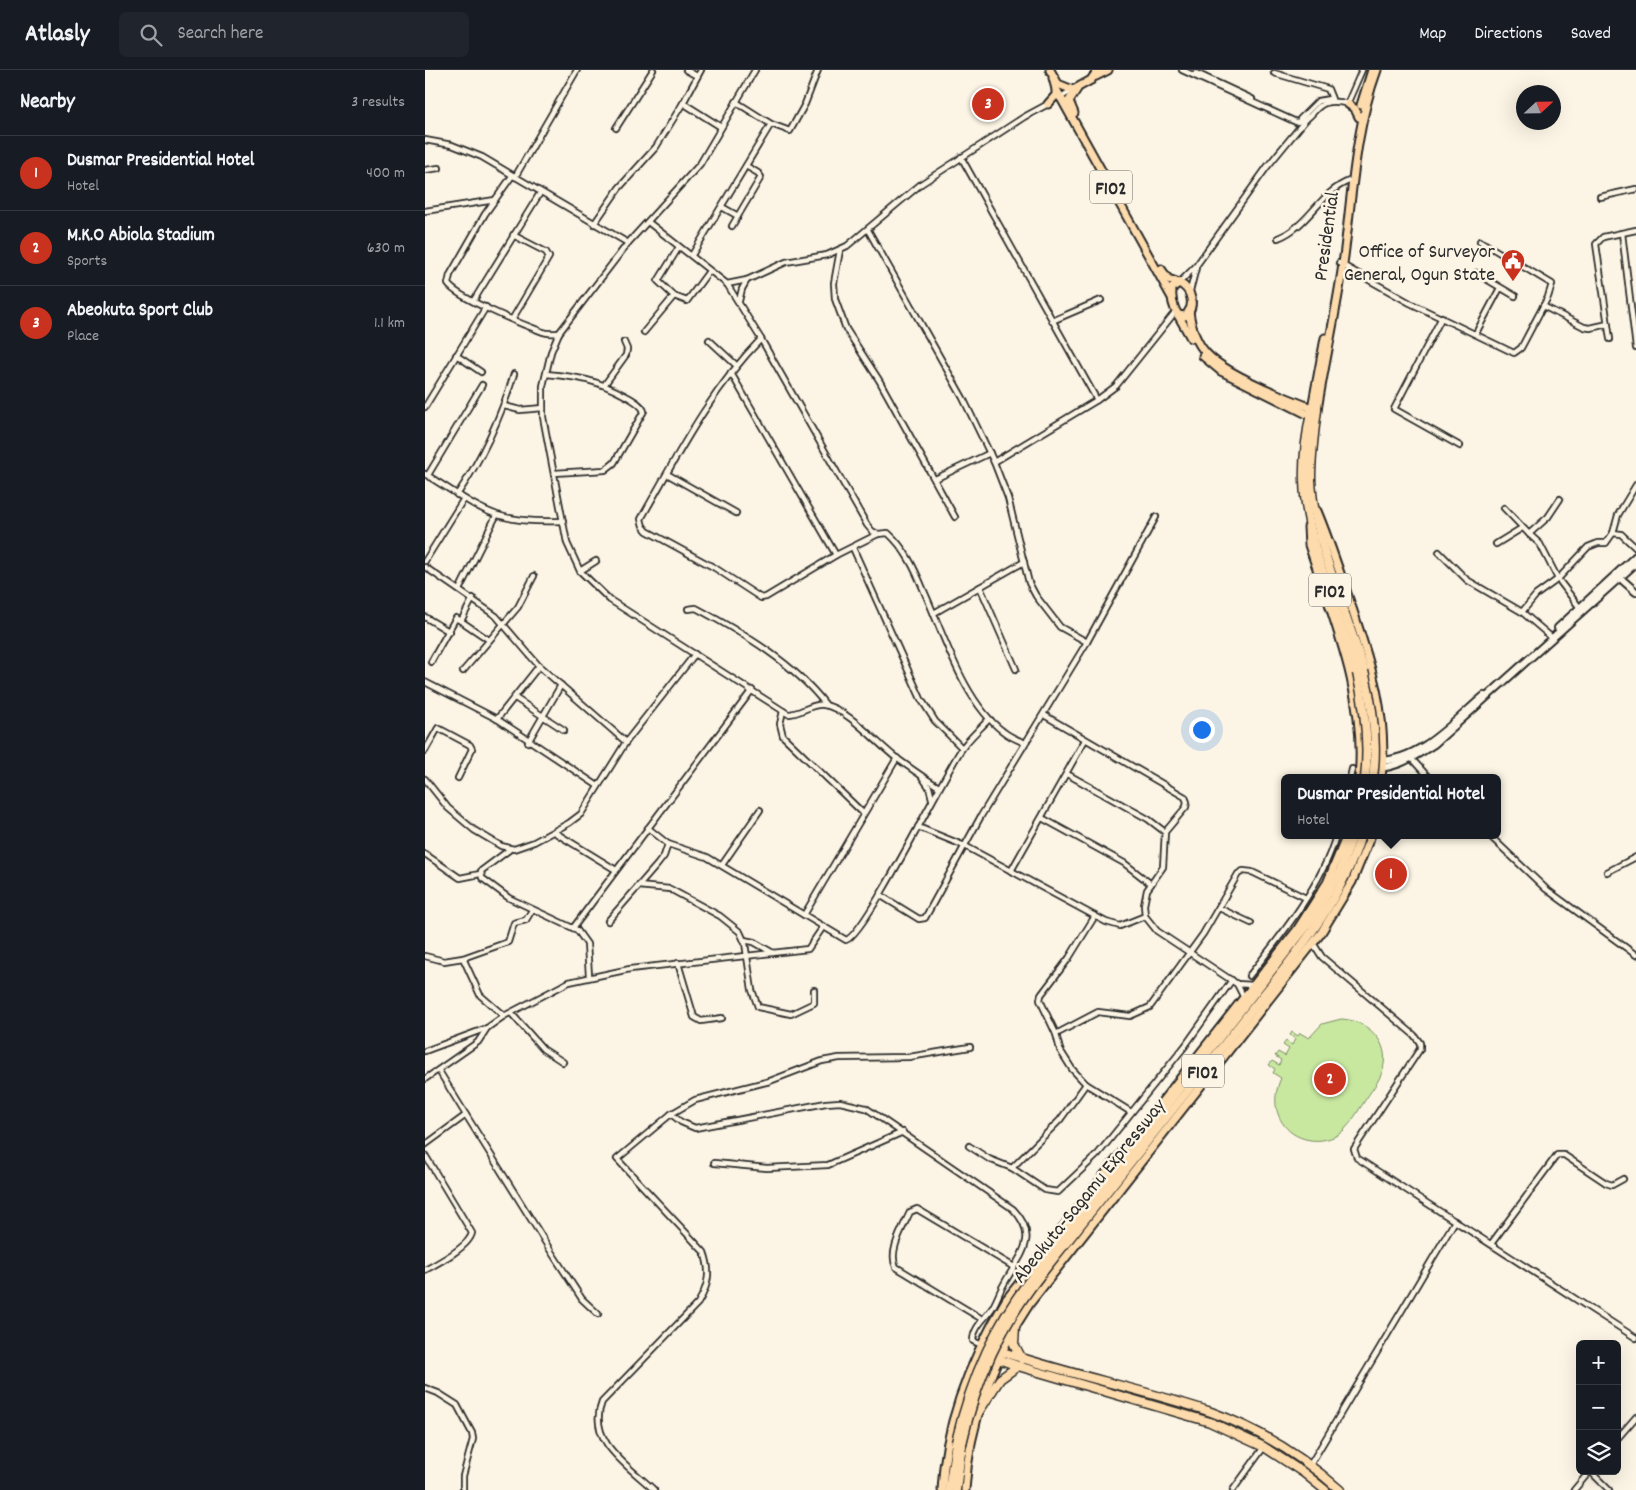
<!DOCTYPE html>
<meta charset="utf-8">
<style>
:root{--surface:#171b24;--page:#20242c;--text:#f1f3f6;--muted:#9ea1a6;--line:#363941;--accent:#c8321e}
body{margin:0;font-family:Dekko,sans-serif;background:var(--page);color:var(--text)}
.controls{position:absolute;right:15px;bottom:15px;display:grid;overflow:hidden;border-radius:8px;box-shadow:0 5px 20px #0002}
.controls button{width:45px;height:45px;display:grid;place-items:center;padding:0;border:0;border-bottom:1px solid var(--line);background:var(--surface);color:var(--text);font:25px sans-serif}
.compass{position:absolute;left:1091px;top:15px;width:45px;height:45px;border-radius:50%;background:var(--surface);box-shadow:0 5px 20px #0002;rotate:68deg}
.you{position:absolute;left:776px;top:659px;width:18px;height:18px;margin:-12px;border:4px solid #fff;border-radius:50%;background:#1a73e8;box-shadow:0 0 0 8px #1a73e833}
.badge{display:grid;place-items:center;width:32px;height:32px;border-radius:50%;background:var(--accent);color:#fff;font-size:16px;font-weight:700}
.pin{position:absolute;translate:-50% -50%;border:2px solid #fff;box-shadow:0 1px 5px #0006}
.popup{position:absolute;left:856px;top:704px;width:220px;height:65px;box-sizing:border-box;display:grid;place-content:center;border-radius:8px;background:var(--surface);filter:drop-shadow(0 1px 4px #0005);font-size:16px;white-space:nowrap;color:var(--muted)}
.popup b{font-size:19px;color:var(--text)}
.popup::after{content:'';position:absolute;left:50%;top:100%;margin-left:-10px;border:10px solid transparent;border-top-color:var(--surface)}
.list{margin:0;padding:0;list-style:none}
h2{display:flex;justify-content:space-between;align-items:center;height:65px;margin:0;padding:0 20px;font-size:21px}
h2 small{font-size:16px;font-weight:400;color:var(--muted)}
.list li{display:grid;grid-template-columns:32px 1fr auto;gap:15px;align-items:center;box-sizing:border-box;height:75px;padding:0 20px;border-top:1px solid var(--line)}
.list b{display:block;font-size:19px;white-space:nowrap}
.list p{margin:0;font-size:16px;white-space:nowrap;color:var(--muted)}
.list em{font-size:16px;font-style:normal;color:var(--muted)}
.icon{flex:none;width:28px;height:28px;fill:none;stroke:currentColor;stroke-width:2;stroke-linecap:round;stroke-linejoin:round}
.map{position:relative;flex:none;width:1211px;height:1420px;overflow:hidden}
header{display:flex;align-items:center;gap:30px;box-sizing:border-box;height:70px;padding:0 25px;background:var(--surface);border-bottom:1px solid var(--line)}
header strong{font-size:24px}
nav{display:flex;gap:28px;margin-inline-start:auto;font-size:18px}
.search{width:350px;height:45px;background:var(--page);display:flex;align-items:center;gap:12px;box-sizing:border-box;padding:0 18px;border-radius:8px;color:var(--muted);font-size:19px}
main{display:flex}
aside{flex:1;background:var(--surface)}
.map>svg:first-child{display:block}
.green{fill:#c8e8a0;stroke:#7a8a66}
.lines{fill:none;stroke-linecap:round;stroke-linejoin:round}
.street-casing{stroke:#2b2b2b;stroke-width:8}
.secondary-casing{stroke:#2b2b2b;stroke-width:10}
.primary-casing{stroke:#2b2b2b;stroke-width:11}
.highway-casing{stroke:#2b2b2b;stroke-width:11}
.street{stroke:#fcf5e5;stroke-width:4.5}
.secondary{stroke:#fcf5e5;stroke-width:6}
.primary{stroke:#fddbac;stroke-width:7}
.highway{stroke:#fddbac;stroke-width:8}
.highway-bridge-casing{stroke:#2b2b2b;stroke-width:11;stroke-linecap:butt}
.highway-bridge{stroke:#fddbac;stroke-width:8}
.labels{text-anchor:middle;stroke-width:5;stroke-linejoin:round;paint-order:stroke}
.shield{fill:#fcf5e5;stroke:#6a6863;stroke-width:1}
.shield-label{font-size:19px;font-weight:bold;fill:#2b2b2b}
.street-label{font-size:20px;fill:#2b2b2b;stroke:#fcf5e5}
.poi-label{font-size:20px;fill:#2b2b2b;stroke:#fcf5e5;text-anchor:end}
</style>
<header>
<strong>Atlasly</strong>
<div class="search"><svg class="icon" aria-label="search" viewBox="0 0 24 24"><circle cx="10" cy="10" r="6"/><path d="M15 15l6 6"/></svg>Search here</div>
<nav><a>Map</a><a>Directions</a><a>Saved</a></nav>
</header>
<main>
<aside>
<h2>Nearby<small>3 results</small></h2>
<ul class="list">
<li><span class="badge">1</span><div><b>Dusmar Presidential Hotel</b><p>Hotel</p></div><em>400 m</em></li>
<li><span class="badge">2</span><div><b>M.K.O Abiola Stadium</b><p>Sports</p></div><em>630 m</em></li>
<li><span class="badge">3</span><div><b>Abeokuta Sport Club</b><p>Place</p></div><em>1.1 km</em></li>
</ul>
</aside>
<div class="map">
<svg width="1211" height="1420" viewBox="0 0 1211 1420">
<rect width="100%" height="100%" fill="#fcf5e5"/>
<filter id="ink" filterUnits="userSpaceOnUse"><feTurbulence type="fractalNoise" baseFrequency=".02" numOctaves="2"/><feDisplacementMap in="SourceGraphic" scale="10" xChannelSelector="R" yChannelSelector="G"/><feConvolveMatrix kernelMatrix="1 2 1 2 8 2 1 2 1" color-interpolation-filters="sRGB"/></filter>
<g filter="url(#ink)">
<path class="green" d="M 916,949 C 941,950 966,971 958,999 C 955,1011 945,1022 939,1032 C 933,1041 927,1052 919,1060 C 902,1076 872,1073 859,1055 C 848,1040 849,1024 856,1008 L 848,1003 L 850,999 L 844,995 L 847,991 L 854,995 L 856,990 L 850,986 L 853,982 L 860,986 L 864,979 L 858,975 L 861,971 L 867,975 L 870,969 L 865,965 L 867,962 L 873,966 L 875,963 L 884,968 L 897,954 Z"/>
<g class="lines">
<g class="street-casing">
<g id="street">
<polyline points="261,0 272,6"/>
<path d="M 330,0 L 275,94 L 203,173 L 134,263 L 126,282 L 118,316 L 118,347 L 142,473 L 155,501 L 185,530 L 363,644 C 376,644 386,633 399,635 C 421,638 452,673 470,687 C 484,697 499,708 514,717"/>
<path d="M 757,0 L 871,52 C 894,51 885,24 924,34"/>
<polyline points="771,3 827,29"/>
<polyline points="849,3 903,19 907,29"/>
<polyline points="634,28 648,20"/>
<polyline points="311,32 346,54 365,61 380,34 393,0"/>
<polyline points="923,32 937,0"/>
<polyline points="258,33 296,57"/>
<polyline points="875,49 893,31 905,29"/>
<polyline points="191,58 228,0"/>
<polyline points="0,70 27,75 57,87 203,173"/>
<polyline points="536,87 672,330"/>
<polyline points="0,100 14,98"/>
<path d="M 87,106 L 60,144 L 25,205 L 23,214 C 32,228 99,255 118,262 C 123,264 128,263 134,263"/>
<polyline points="90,107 152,0"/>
<polyline points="1175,127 1211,119"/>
<polyline points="297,137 313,146"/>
<polyline points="0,141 70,130"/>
<polyline points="223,152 302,214 336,269 442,455 447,461 453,464"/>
<polyline points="169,154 194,118 231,77 258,33 276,0"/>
<polyline points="307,156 336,107 333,103 321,96"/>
<polyline points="443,160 538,328 569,392 583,428 604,513 611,526 635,557 662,572 556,746 500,848 494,849 455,825"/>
<polyline points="1197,163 1211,278"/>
<path d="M 853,168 C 883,157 895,122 924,111"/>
<polyline points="254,177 233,211 249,226 262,231 284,201"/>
<polyline points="415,180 409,213 410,229 421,259 454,310 530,447"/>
<polyline points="267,185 346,54"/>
<polyline points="914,193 985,233 1089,283 1096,278 1123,227 1127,214 1055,171"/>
<polyline points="1051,203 1090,226"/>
<polyline points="754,213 771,196 842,97 883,47"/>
<polyline points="302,214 322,210 361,192 402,185 422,176 496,114 599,47 625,33"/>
<polyline points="765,221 771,198"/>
<polyline points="49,230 115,123"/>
<polyline points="314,231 317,219 322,210"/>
<polyline points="1118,236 1159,257 1165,258 1183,254"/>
<polyline points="1017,247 969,339 1035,376"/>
<polyline points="88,248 124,187 121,182 88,165"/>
<polyline points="627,251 676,230"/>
<polyline points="219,262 249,226"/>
<polyline points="1051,263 1075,218"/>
<path d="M 336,269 C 285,321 252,386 216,449 L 218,456 L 222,461 L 290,498 L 336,528 L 341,527 L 411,485 L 453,464 L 463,463 C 480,478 490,499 499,521 C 519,565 539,633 579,662 C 585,667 593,670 600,673"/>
<polyline points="1185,269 1171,174 1178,167 1211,160"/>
<polyline points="284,270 311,295"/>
<polyline points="31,285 56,302"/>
<polyline points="306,303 411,485"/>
<path d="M 121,304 C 154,307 172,310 201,326 C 208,330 216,334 219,341 L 189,393 L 180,400 L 129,403"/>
<polyline points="180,314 201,285 202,279 199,272"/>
<polyline points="79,336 95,340 118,338"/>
<polyline points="0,337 61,237"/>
<polyline points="569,392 672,330 691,316 751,241"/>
<path d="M 0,404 C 57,439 67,454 138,451"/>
<polyline points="242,404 311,443"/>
<polyline points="3,405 57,315"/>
<polyline points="510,409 565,383"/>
<path d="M 32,425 C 57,388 76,347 89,304"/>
<polyline points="1135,429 1123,447 1104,464 1115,474 1133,509 1155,538"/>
<polyline points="1079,438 1104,464"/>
<polyline points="1188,463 1193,445 1211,415"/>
<polyline points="1071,474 1097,458"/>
<polyline points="428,478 496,629 510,651 537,678"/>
<polyline points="1014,482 1042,510 1097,542 1125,566"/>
<polyline points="0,491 38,430"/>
<polyline points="0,497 71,546 114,596 201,672"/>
<polyline points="155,501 171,491"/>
<polyline points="555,517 591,599"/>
<polyline points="34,520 71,446"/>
<path d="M 263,539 L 271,538 C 318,563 369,593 401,635"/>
<polyline points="1097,542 1111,525 1133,509 1163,477 1173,473 1181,473 1188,463 1196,464 1211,478"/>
<polyline points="509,543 599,492"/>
<polyline points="0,547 25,562"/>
<polyline points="36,551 64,570"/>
<polyline points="662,572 731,447"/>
<polyline points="6,592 29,551 31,548 36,551 48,528"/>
<polyline points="38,601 93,537 109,506"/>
<polyline points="0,612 72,649 173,716"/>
<polyline points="90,628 139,660"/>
<polyline points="358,641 355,654 358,666 438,743"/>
<polyline points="619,645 760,727 762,732 761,737 740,762 738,797 722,820 719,835 720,846 732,861 812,914 828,915"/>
<polyline points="72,649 114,596"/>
<polyline points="103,672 136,615"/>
<polyline points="0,681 13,658 45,675 47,679 33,708"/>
<path d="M 472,688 L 379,845 L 421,870 C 440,865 518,707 536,680 C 543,669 555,659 564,649"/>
<polyline points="986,688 1004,708"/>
<polyline points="642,704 723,749 740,762"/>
<polyline points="497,707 504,717 507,729"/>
<polyline points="925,708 927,699"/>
<polyline points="0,709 23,738 49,760 76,776 89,779 109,772 144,753 156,744 201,672 270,584"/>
<polyline points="617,748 699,793 726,814"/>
<polyline points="493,757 540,776 681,852 695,856 720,846"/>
<polyline points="223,758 243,774 282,787 379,845"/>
<polyline points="129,762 191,800"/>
<polyline points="1064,765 1121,819 1211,885"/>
<polyline points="84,780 56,801 57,808 84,828 152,860 162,874 164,906"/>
<polyline points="0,784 35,808 55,804"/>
<polyline points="297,795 335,740"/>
<polyline points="586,801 660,670"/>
<polyline points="1182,802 1211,787"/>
<polyline points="213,816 245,819 295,846 315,862 320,873 327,920 333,937 366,944 389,933 389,920"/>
<polyline points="794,838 826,853"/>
<polyline points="670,846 644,888 616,925 615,930 631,964 635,980 647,999 661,1014 706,1042"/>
<polyline points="183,851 232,795 239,786 243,774"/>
<polyline points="148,858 327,620"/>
<polyline points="319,870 329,872 348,883"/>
<polyline points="888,873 897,887 989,965 995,973 995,979 929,1079 932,1088 1211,1268"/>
<polyline points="0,886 19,891 38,888 55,925 79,946"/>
<polyline points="38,888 83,872 89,853 101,850 107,840"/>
<polyline points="253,893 269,947 276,951 297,948"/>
<path d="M 824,906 C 855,867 898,814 911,765"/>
<polyline points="812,914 819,928"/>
<polyline points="86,943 118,979 138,992"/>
<polyline points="631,964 673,942 705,946 725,937 778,864 813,804 818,801 827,802 881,828"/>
<polyline points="0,981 62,958"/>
<polyline points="0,1009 53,972 62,958 79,946 144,912 205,899 383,879 398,857"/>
<polyline points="246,1044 270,1030 345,1011 397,991 414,988 484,987 545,977"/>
<polyline points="41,1045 127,1183 157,1229 173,1244"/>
<polyline points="0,1075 41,1045 14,1001"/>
<polyline points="544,1076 564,1089 587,1098 620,1120 633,1122 673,1084 760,976 807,910"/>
<path d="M 0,1085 L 47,1163 C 44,1177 13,1193 0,1200"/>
<polyline points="289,1093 342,1098 403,1095 478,1062"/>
<polyline points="587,1098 635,1050 661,1014"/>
<polyline points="1066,1174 1132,1085 1139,1085 1181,1113 1187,1115 1198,1109"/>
<path d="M 557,1249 L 471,1197 C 463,1181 478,1158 485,1142 L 492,1139 L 589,1197"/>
<polyline points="0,1318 13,1323 32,1335 47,1363 48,1369 38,1406 38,1420"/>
<polyline points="1192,1369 1211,1347"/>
<polyline points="885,1395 1030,1151"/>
<polyline points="1165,1401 1184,1420"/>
<path d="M 229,1420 C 205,1397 161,1371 177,1332 L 273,1233 C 284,1215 286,1201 279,1182 L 192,1089 L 246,1044 L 256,1052 L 270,1058 L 401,1033 L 415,1032 L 441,1038 L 588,1139 C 616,1168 594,1186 579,1214 C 574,1222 571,1234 565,1241 C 558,1250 548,1259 548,1271 L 557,1275"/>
<polyline points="808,1420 839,1377"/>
<polyline points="1149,1420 1165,1401"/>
</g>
</g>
<g class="secondary-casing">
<g id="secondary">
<polyline points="1194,507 1211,522"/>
<polyline points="1133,558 1211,486"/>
<path d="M 953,691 C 996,691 1029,651 1059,626"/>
<path d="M 936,699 C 967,700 983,691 1009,674 L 1211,493"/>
</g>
</g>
<g class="primary-casing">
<g id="primary">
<polyline points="625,0 633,14 648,20 666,10 673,0"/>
<polyline points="671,6 683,0"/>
<polyline points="628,8 631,19 746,226"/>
<polyline points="623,34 631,25 631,20"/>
<polyline points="923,34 930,39 934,47"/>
<polyline points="936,35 947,0"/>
<polyline points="649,43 644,31 652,19"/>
<polyline points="736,199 743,209 754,213"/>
<path d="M 754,213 C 767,219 771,237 760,246 L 753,245 C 748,237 746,228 747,218 Z"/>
<path d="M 764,241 C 766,257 770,271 781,283 C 801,305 863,329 892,340 C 900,291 911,243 918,194 C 927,129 929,62 952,0"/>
<polyline points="753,245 766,268"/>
<polyline points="778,286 796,301 890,348"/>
<polyline points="887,338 900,268"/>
<path d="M 892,441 C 905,472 915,504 926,535 C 945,592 964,647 956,708"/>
<path d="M 883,457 L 884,475 C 909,551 942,627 934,708"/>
<path d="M 517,1420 C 520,1353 547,1287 581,1230 L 872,860 L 902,813 L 922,765"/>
<path d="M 540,1420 C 544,1353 568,1288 605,1233 L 896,863 L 927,812 L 946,765"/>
</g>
</g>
<g class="highway-casing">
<g id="highway">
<path d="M 887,338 C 882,361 878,387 879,411 C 881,475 914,542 932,603"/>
<path d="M 892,340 C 889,362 886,386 886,409 C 888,468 922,543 939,601"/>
<polyline points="613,1199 890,845 915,801 928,765"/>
<path d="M 617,1203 C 684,1119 751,1036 817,952 C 862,894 915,837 936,765"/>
<polyline points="590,1256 589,1274 597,1289"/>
<path d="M 557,1275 C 632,1302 710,1317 786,1342 C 833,1359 878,1387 915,1420"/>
<polyline points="554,1282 593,1296 785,1352 839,1377 879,1403 900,1420"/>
<polyline points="553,1343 575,1309 593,1296"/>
<polyline points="524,1420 531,1372"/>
<polyline points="531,1420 537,1374"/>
</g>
</g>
<use href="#street" class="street"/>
<use href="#secondary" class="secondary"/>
<use href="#primary" class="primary"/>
<use href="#highway" class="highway"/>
<g class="highway-bridge-casing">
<g id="highway-bridge">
<path d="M 939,601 C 948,636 953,671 948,708"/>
<path d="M 932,603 C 940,638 944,672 940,708"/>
<path d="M 531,1372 C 546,1307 571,1252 613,1199"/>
<path d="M 537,1374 C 551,1309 576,1255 617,1203"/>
</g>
</g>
<use href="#highway-bridge" class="highway-bridge"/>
</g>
</g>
<defs>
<g id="civic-pin" transform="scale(1.25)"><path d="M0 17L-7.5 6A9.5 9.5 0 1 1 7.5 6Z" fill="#c8321e" stroke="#fcf5e5"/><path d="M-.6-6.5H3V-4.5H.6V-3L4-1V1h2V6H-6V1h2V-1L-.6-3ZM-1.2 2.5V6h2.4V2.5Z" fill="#fff"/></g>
</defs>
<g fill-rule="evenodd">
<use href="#civic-pin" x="1088" y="191"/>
</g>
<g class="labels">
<g class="shield">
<rect x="665" y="100.5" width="42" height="33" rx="4"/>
<rect x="884" y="503.5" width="42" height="33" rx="4"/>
<rect x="757" y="984.5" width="42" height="33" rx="4"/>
</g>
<g class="shield-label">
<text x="686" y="124">F102</text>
<text x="905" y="527">F102</text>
<text x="778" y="1008">F102</text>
</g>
<g class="street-label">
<text transform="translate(900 166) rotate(-82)" y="7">Presidential</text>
<text transform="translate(663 1120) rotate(-51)" y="7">Abeokuta-Sagamu Expressway</text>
</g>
<g class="poi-label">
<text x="1070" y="187">Office of Surveyor<tspan x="1070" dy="23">General, Ogun State</tspan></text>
</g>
</g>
</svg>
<div class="controls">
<button>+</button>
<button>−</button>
<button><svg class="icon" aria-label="layers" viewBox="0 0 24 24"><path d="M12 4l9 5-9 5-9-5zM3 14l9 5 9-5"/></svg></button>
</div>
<svg class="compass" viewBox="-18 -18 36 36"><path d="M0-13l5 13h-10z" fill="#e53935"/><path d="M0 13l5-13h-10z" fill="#9ea1a6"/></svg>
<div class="you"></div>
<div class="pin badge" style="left:966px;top:804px">1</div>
<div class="popup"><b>Dusmar Presidential Hotel</b>Hotel</div>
<div class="pin badge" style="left:905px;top:1009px">2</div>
<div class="pin badge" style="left:563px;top:34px">3</div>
</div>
</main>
